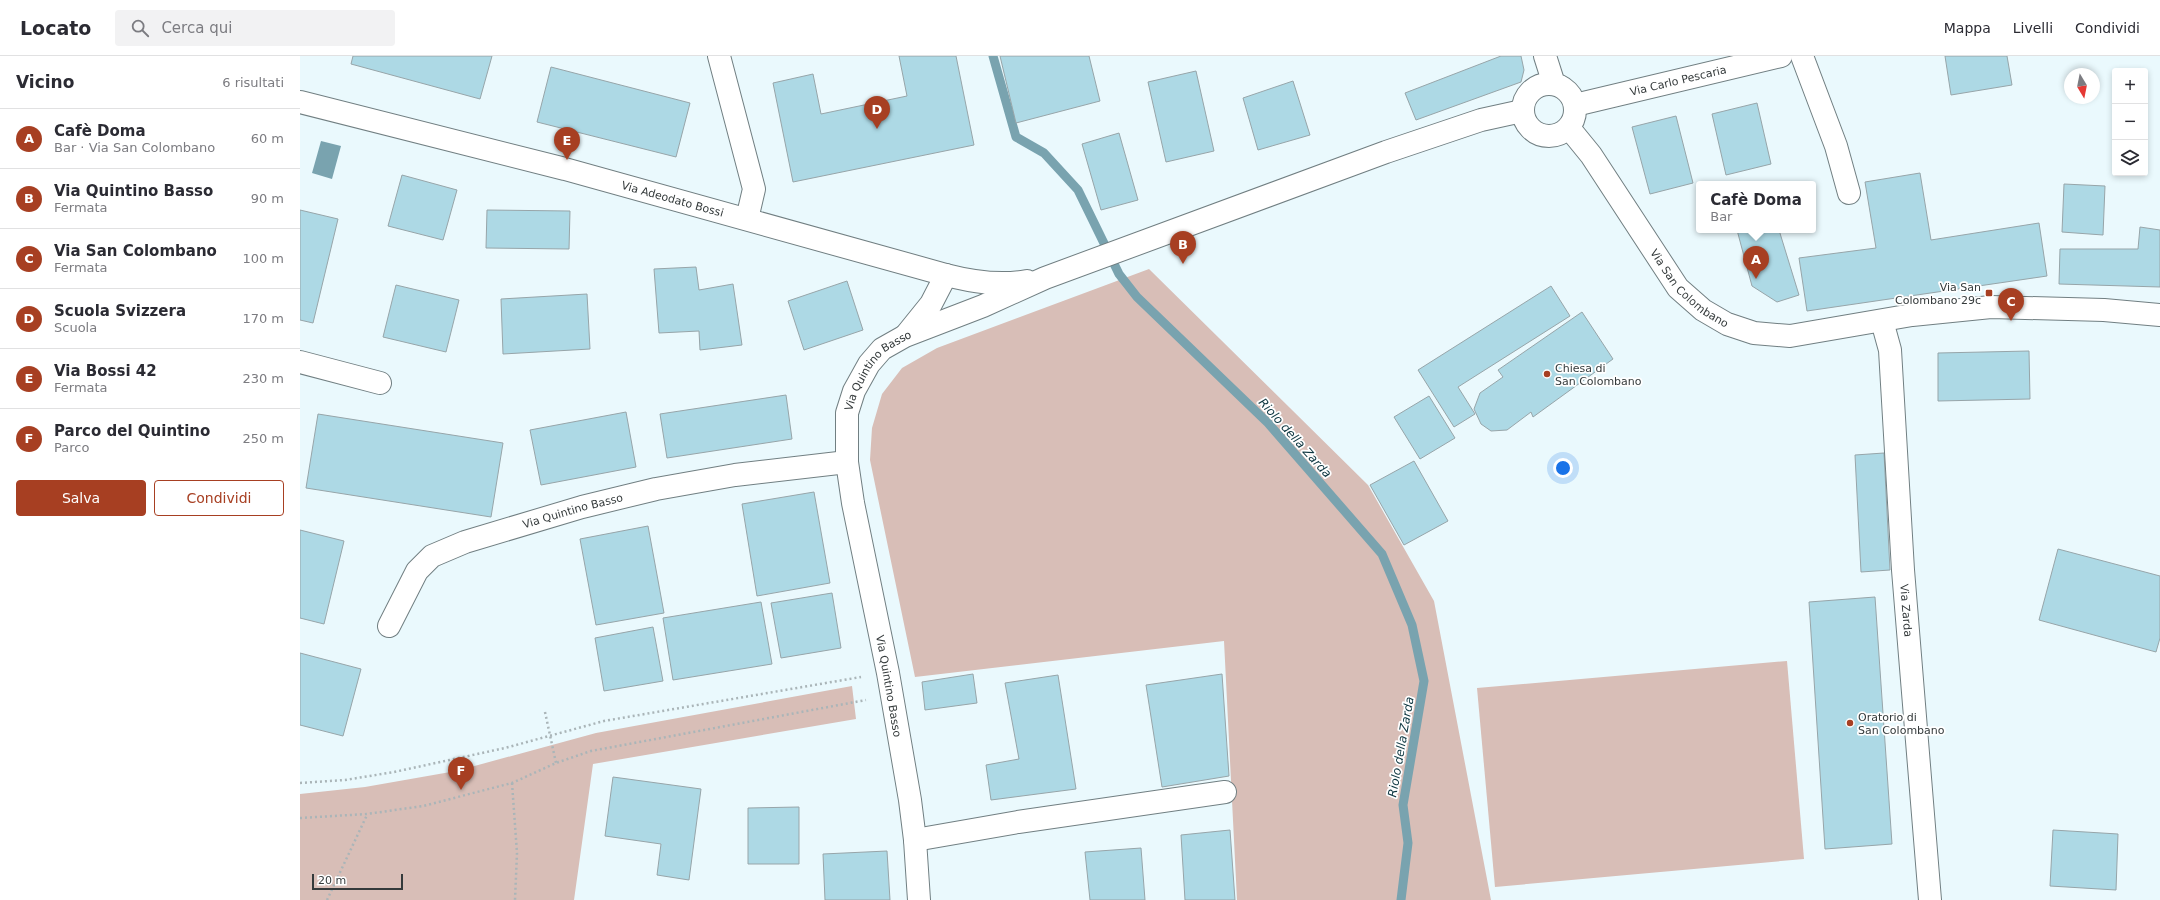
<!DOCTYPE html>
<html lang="it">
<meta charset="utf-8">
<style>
:root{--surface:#fff;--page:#f2f2f3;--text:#2b2b33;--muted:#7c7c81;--line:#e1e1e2;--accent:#a73f22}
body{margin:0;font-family:"DejaVu Sans",sans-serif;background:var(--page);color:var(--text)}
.controls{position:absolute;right:12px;top:12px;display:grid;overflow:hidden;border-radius:4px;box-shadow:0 2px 6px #0003}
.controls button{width:36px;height:36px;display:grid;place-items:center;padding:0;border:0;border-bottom:1px solid var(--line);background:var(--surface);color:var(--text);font:20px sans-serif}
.compass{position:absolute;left:1764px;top:12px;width:36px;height:36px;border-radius:50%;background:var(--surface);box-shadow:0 2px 6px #0003;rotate:170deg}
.scale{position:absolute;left:12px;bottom:10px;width:91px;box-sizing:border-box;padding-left:4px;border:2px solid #343a3b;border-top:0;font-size:11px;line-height:14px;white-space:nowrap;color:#343a3b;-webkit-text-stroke:3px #fff;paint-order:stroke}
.you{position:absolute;left:1263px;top:412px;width:14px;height:14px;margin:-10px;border:3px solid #fff;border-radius:50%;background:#1a73e8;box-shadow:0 0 0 6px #1a73e833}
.badge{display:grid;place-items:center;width:26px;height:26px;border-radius:50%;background:var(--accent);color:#fff;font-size:13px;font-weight:700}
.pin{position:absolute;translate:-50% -33px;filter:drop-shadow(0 1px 2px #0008)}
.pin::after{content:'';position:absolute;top:21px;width:14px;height:12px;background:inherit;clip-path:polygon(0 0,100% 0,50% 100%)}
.popup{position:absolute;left:1396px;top:125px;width:120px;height:52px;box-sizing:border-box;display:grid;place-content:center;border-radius:4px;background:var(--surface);filter:drop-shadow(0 1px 3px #0005);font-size:13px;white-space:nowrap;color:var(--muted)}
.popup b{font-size:15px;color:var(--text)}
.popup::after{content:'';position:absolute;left:50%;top:100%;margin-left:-8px;border:8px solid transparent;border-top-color:var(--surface)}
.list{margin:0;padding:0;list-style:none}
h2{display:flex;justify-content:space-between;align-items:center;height:52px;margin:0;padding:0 16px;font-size:17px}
h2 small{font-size:13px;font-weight:400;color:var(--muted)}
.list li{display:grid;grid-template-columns:26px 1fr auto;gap:12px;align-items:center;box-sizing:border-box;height:60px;padding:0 16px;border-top:1px solid var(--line)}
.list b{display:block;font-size:15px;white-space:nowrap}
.list p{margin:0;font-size:13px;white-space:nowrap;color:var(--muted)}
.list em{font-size:13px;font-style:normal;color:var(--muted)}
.actions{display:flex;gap:8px;padding:12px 16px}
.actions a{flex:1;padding:9px 0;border:1px solid var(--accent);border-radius:4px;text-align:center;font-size:14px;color:var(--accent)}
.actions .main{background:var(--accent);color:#fff}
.icon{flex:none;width:22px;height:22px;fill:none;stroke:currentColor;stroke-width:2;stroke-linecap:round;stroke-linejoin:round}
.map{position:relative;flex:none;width:1860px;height:844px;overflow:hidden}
header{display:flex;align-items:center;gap:24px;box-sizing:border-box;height:56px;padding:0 20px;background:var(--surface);border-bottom:1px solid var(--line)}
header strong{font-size:19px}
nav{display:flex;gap:22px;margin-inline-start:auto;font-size:14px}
.search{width:280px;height:36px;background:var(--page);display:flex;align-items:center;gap:10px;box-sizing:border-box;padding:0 14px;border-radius:4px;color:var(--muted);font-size:15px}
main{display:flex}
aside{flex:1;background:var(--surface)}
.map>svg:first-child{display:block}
.green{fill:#d8beb7}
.water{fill:#79a3af}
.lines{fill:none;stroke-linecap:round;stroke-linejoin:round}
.stream{stroke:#79a3af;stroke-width:9}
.building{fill:#add9e5;stroke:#97a5a9}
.minor-casing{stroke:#717f82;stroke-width:24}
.path{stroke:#aab5b8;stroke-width:2.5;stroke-dasharray:2 3;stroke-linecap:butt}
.minor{stroke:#fff;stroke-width:22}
.poi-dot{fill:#a73f22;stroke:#fff;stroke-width:1.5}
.labels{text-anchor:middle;stroke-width:3.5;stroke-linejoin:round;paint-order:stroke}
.street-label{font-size:11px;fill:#343a3b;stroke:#fff}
.poi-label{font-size:11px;fill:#343a3b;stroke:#fff;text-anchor:start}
.water-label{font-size:12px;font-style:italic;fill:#0d3640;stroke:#fff}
</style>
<header>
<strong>Locato</strong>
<div class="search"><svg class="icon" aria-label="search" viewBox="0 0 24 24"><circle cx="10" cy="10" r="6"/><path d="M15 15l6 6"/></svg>Cerca qui</div>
<nav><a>Mappa</a><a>Livelli</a><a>Condividi</a></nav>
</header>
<main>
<aside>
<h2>Vicino<small>6 risultati</small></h2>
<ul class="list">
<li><span class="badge">A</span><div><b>Cafè Doma</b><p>Bar · Via San Colombano</p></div><em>60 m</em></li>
<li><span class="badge">B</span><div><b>Via Quintino Basso</b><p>Fermata</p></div><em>90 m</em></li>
<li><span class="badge">C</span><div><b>Via San Colombano</b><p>Fermata</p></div><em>100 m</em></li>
<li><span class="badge">D</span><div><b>Scuola Svizzera</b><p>Scuola</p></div><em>170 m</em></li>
<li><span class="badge">E</span><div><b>Via Bossi 42</b><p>Fermata</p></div><em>230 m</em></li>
<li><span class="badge">F</span><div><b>Parco del Quintino</b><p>Parco</p></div><em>250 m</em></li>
</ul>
<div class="actions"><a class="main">Salva</a><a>Condividi</a></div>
</aside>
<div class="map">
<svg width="1860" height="844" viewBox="0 0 1860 844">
<rect width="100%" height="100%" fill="#eaf9fd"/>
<g class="green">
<polygon points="849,213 1068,429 1134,545 1191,844 937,844 924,585 615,621 570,404 572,372 582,338 602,312 637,292"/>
<polygon points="1487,605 1504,803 1195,831 1177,632"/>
<polygon points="552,630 556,663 293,708 274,844 0,844 0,738 65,731 156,715 296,677"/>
</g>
<polygon class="water" points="21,85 41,90 32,123 12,117"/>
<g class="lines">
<polyline class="stream" points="693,0 716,81 744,97 778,134 819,218 837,241 968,367 1082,498 1112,569 1124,625 1103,749 1108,787 1101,844"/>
</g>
<g class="building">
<polygon points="53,0 192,0 180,43 51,8"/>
<polygon points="599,0 656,0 674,89 493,126 473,27 513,18 521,58 607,40"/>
<polygon points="700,0 789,0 800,45 716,67"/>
<polygon points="1201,0 1221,0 1224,14 1221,26 1116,64 1105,37"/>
<polygon points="1645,0 1707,0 1712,29 1651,39"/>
<polygon points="251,11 390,47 376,101 237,66"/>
<polygon points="896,15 914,95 866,106 848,26"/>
<polygon points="993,25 1010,79 958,94 943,42"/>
<polygon points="1457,47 1471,108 1426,119 1412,58"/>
<polygon points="1376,60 1393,127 1350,138 1332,71"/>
<polygon points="819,77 838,144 801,154 782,88"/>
<polygon points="1620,117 1631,184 1739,167 1747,220 1507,255 1499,202 1576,192 1565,126"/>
<polygon points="102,119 157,134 143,184 88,170"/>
<polygon points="1764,128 1805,130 1803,179 1762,176"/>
<polygon points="0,154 38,163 13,267 0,264"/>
<polygon points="187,154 270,155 269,193 186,192"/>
<polygon points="1840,171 1860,174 1860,231 1759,228 1760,193 1838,193"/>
<polygon points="1437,174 1479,174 1499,239 1477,246 1452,230"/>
<polygon points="396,211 399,234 433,228 442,289 400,294 399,275 359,277 354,213"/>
<polygon points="547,225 563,274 504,294 488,245"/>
<polygon points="96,229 159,244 146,296 83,281"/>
<polygon points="1251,230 1270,260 1158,331 1175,358 1154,371 1118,314"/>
<polygon points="287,238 290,293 203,298 201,243"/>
<polygon points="1282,256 1313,303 1233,361 1231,356 1207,374 1191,375 1181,368 1174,353 1180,337 1203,321 1198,314"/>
<polygon points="1729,295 1730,343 1638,345 1638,297"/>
<polygon points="486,339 492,383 367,402 360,358"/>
<polygon points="1129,340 1155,382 1120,403 1094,361"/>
<polygon points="326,356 336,411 241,429 230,374"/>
<polygon points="18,358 203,387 191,461 6,432"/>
<polygon points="1584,397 1590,514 1561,516 1555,399"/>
<polygon points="1114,405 1148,465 1104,489 1070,429"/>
<polygon points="514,436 530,527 457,540 442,448"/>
<polygon points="348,470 364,557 296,569 280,483"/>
<polygon points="0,474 44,485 24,568 0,562"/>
<polygon points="1758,493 1860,520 1860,582 1856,596 1739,564"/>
<polygon points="532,537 541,592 481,602 471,547"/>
<polygon points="1575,541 1592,788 1525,793 1509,546"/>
<polygon points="461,546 472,608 373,624 363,562"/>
<polygon points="353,571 363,625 304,635 295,582"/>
<polygon points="0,597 61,613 43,680 0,669"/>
<polygon points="673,618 677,647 625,654 622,626"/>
<polygon points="922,618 929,720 862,731 846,629"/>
<polygon points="758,619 776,733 691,744 686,709 719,703 705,627"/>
<polygon points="313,721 401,733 389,824 357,819 361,788 305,780"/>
<polygon points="499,751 499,808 448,808 448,752"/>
<polygon points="930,774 935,844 885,844 881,779"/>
<polygon points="1753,774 1818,778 1816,834 1750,830"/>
<polygon points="841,792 845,844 790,844 785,796"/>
<polygon points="587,795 590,844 525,844 523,798"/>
</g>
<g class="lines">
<g class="minor-casing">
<g id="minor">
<polyline points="419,0 454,133 447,163"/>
<polyline points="1245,0 1252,22 1251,27"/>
<polyline points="1502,0 1536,90 1549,137"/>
<circle cx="1249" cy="54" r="26"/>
<path id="s1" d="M 0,46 L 265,113 L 646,219 C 673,226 699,230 727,225"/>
<path id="s2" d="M 1275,49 L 1481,0"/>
<path id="s3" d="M 1269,72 L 1291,99 L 1378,232 L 1403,254 L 1427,268 L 1454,277 L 1490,280 L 1612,259 L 1691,251 L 1804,254 L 1860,259"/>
<path id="s4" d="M 1582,265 L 1590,294 L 1603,514 L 1630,844"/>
<polyline points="606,279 631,248 646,219"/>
<polyline points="0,306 80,327"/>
<path id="s5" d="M 89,570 L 117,515 L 132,500 L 165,486 L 282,451 L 356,433 L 435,419 L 547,406"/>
<polyline points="615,784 718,766 925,736"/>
<path id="s6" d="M 619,844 L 615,784 L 610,744 L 588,617 L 553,447 L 547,406 L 547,357 L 554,335 L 569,308 L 582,293 L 605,280 L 683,250 L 745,222 L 1086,96 L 1181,64 L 1222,55"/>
</g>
</g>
<g class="path">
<polyline points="245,656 256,707"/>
<polyline points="0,727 45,724 94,716 205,692 304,665 561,621"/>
<polyline points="212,727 217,797 215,844"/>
<polyline points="0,762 67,758 123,750 212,727 256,707 291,695 566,644"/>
<polyline points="27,844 67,759"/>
</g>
<use href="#minor" class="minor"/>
</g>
<g class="poi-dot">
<rect x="1685" y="233" width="8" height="8" rx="2"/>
<circle cx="1247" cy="318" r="4"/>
<circle cx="1550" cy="667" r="4"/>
</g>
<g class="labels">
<g class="street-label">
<text dy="4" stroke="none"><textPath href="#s2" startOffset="106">Via Carlo Pescaria</textPath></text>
<text dy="4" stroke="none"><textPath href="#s1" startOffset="385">Via Adeodato Bossi</textPath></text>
<text dy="4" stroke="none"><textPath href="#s3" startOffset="202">Via San Colombano</textPath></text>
<text dy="4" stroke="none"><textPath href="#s6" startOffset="548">Via Quintino Basso</textPath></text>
<text dy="4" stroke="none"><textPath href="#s5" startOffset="231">Via Quintino Basso</textPath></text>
<text dy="4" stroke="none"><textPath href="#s4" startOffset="291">Via Zarda</textPath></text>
<text transform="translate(589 630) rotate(80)" y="4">Via Quintino Basso</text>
</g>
<g class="poi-label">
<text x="1681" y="235" text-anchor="end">Via San<tspan x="1681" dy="13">Colombano 29c</tspan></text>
<text x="1255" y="316">Chiesa di<tspan x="1255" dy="13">San Colombano</tspan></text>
<text x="1558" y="665">Oratorio di<tspan x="1558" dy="13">San Colombano</tspan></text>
</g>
<g class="water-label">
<text transform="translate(995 382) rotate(48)" y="4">Riolo della Zarda</text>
<text transform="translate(1101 691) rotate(-80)" y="4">Riolo della Zarda</text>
</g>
</g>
</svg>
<div class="controls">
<button>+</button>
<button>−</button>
<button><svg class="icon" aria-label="layers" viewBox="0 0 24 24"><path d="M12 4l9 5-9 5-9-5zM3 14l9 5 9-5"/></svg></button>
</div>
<svg class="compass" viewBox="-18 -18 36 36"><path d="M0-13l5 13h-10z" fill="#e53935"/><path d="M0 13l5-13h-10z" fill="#7c7c81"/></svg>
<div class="scale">20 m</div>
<div class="you"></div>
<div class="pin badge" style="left:1456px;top:223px">A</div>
<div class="popup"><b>Cafè Doma</b>Bar</div>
<div class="pin badge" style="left:883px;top:208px">B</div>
<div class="pin badge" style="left:1711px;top:265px">C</div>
<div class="pin badge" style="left:577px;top:73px">D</div>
<div class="pin badge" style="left:267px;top:104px">E</div>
<div class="pin badge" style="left:161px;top:734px">F</div>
</div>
</main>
